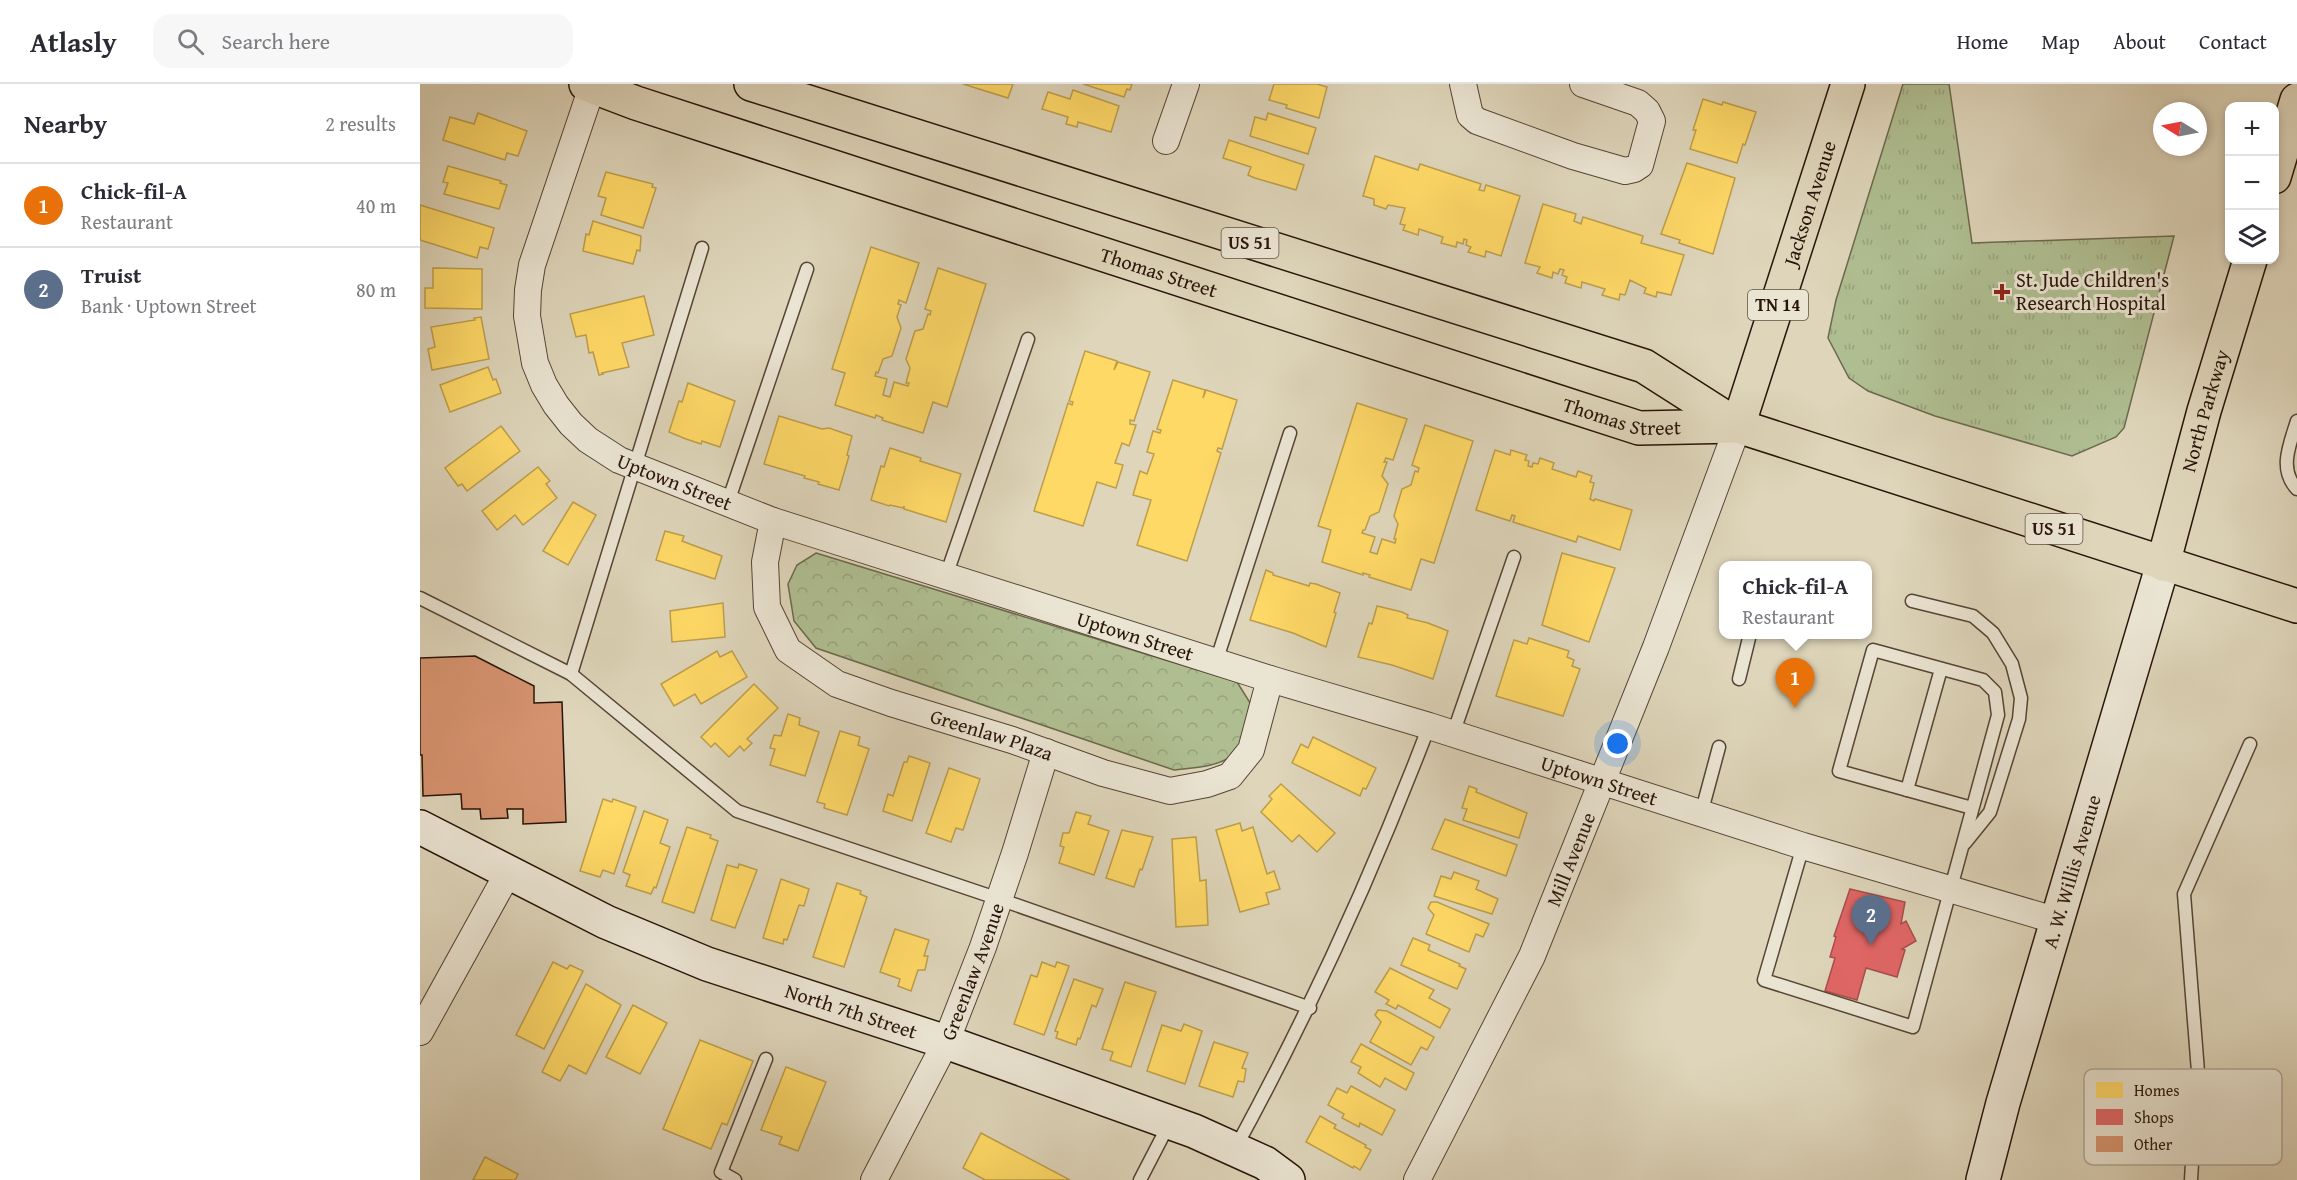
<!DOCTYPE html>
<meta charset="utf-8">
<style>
:root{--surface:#fff;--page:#f7f7f7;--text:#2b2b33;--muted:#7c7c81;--line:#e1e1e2;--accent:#8f2418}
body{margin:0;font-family:"Gentium Book Plus",serif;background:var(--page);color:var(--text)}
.controls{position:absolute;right:18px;top:18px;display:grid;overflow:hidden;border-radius:12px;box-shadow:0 3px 9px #0003}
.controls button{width:54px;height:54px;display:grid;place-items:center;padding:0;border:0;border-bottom:2px solid var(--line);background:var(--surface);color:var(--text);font:30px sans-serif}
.compass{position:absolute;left:1733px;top:18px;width:54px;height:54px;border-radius:50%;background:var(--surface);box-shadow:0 3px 9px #0003;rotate:280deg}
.you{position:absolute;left:1198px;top:660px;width:21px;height:21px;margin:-15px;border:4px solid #fff;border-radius:50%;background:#1a73e8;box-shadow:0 0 0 9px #1a73e833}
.badge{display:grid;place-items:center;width:39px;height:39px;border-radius:50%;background:var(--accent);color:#fff;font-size:20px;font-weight:700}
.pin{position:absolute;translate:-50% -50px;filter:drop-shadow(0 2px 3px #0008)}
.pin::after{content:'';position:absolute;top:32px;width:21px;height:18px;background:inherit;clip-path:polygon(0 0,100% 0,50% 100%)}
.popup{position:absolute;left:1299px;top:477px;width:153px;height:78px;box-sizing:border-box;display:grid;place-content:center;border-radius:12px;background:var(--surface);filter:drop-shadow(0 2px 4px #0005);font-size:20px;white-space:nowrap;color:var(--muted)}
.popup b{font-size:22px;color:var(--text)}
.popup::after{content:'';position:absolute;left:50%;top:100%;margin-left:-12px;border:12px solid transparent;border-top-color:var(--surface)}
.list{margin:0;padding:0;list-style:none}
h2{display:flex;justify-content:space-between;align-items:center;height:78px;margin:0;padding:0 24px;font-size:26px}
h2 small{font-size:20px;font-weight:400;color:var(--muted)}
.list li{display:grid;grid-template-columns:39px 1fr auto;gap:18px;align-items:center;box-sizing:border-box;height:84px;padding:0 24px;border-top:2px solid var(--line)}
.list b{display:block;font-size:22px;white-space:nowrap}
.list p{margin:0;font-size:20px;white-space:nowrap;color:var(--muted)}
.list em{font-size:20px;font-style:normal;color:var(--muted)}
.icon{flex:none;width:33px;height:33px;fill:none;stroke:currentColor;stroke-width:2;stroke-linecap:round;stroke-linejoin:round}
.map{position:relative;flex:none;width:1877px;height:1096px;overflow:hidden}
header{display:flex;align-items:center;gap:36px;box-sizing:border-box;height:84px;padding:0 30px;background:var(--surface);border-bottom:2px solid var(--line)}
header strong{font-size:28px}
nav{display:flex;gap:33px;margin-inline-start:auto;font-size:21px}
.search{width:420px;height:54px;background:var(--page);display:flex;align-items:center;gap:15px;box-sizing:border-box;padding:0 21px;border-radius:18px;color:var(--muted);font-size:22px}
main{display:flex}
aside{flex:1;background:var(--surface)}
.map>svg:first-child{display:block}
.grass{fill:url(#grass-tufts);stroke:#6c694d;stroke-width:1.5}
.forest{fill:url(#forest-crowns);stroke:#6c694d;stroke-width:1.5}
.homes{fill:#ffd966;stroke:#be9e4a;stroke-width:1.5}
.shops{fill:#e06666;stroke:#a94d4a;stroke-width:1.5}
.building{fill:#d6936f;stroke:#281409;stroke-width:1.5}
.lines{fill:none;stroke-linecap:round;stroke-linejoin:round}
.lane-casing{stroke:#564435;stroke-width:15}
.street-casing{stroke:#564435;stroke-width:28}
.secondary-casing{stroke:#281409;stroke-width:36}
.primary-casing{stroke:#281409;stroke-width:36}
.lane{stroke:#eae4d2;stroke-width:12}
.street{stroke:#eae4d2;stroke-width:26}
.secondary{stroke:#eae4d2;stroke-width:33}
.primary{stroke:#ded5ba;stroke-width:33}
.poi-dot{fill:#8f2418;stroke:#eae4d2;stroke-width:2}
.labels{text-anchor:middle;stroke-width:6;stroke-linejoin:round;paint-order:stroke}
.shield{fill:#eae4d2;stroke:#625245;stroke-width:1.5}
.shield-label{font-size:18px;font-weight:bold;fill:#281409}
.street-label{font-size:20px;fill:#281409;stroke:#eae4d2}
.poi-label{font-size:20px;fill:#281409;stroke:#eae4d2;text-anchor:start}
.key{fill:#eae4d2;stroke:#b0a696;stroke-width:1.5}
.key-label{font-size:16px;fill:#281409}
</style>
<header>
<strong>Atlasly</strong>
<div class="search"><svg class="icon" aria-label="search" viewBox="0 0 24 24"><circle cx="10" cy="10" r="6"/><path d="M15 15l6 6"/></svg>Search here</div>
<nav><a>Home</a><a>Map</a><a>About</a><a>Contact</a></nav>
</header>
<main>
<aside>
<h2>Nearby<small>2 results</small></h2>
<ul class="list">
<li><span class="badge" style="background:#e8710a">1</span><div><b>Chick-fil-A</b><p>Restaurant</p></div><em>40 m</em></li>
<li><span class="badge" style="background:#5c6f8a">2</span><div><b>Truist</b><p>Bank · Uptown Street</p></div><em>80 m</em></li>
</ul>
</aside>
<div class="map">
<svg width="1877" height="1096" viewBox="0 0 1877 1096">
<defs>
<pattern id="grass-tufts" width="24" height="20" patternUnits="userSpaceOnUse" patternTransform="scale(1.5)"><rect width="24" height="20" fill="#afbe91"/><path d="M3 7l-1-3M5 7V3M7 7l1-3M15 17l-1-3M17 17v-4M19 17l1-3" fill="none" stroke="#97a27c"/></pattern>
<pattern id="forest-crowns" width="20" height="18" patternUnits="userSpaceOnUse" patternTransform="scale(1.5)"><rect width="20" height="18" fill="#afbe91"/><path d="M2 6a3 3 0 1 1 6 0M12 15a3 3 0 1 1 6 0" fill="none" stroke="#97a27c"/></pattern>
</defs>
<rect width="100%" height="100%" fill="#ded5ba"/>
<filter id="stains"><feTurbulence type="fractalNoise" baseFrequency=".00333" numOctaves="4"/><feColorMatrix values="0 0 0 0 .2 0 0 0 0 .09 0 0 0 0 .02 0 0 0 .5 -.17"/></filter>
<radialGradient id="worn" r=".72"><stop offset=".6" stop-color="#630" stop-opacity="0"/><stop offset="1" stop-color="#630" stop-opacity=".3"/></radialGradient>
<polygon class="grass" points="1483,0 1529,0 1552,159 1754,152 1704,344 1696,353 1652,372 1515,332 1448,307 1429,294 1408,254 1416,216"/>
<path class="forest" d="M 396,469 L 817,598 L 834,625 C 830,638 826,657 816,668 C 802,683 773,684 754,686 L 396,564 L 374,537 L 368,500 L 377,481 Z"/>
<g class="homes">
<polygon points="543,0 593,0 588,14"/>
<polygon points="663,0 712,0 710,6 707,5 704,13"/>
<polygon points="854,0 897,0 907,3 899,34 866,24 867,21 849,16"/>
<polygon points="653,6 699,22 691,48 658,38 657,43 646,40 648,33 622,25 628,8 650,15"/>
<polygon points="1283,15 1302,21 1303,18 1336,28 1325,61 1323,60 1317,79 1270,65 1276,46 1273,46"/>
<polygon points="58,29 107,47 98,72 87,69 85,76 23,56 30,33 54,40"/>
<polygon points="848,29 896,44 888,70 830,52 835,33 846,36"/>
<polygon points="809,56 884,81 876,106 835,94 828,91 831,83 803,74"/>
<polygon points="955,72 998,86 1000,80 1061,100 1059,106 1064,107 1066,101 1100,112 1081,172 1066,167 1065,173 1048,168 1051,163 1046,161 1047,156 1044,155 1043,160 1037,158 1036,163 1021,159 1023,153 999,145 998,151 983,146 985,141 980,140 985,124 968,121 966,125 954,121 954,115 943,112"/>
<polygon points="1267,79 1315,94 1293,170 1259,159 1260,156 1241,150"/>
<polygon points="28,82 81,97 80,99 87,101 79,125 24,110 28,99 23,98"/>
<polygon points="186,88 233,100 232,103 236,104 223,144 181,131 186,114 178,112"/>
<polygon points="1123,120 1156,130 1154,137 1161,140 1163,133 1223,152 1221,159 1264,171 1251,211 1237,208 1236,213 1224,209 1226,204 1210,196 1205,211 1200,210 1199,216 1182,211 1185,205 1162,198 1161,204 1145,199 1147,193 1142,191 1144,186 1140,185 1138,190 1133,188 1132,194 1117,189 1120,183 1105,179"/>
<polygon points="0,121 74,144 68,165 60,163 57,174 0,156"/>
<polygon points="173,137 221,152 220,167 217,166 213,180 163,167 166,150 169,151"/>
<polygon points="451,163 499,179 486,219 479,216 478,220 481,221 477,233 481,244 472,272 463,275 458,289 456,288 455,292 467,295 463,311 470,313 474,298 488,302 489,299 486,299 490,284 486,275 495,247 503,245 508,230 510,231 511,227 505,225 518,184 566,200 527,323 513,318 503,349 462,336 463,334 456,331 455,334 415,321 425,289 412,285"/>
<polygon points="13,184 62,185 62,225 5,224 5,204 13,204"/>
<polygon points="224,212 234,251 202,259 209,283 182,289 183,290 179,291 173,268 169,269 166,251 156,253 150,230"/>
<polygon points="61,233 69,275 12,286 8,265 15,263 11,243 55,236 54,234"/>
<polygon points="665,267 697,277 694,286 698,278 730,288 714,337 710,336 710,340 716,341 709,362 702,359 695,379 703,381 696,404 677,398 663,442 614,427 648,319 652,321 653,318 649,317"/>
<polygon points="68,283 73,296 76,295 81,309 30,328 20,301"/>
<polygon points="753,296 785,306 783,314 786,306 817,316 802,365 798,364 797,367 801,369 767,477 717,461 731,416 713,411 720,387 727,390 734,370 727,368 733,347 740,349 741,346 737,345"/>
<polygon points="268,299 315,317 300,363 282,357 281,360 266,355 249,348 259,317 262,318"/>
<polygon points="937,319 987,335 973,376 966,374 964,378 967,378 962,392 968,400 959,428 950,432 945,446 943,446 942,449 955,453 950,468 957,470 962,455 975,459 976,455 974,455 978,440 974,432 982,405 991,401 995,387 998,388 999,384 992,381 1005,341 1053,357 1014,479 1001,475 991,506 949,493 950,491 943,489 943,491 902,478 911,446 898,442"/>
<polygon points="359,332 402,345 409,344 432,352 427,371 429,372 419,406 398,400 399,398 384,394 385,392 344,380"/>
<polygon points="81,342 100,367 47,407 42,400 38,402 25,384"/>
<polygon points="470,364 501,374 500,377 541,390 526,438 484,425 484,422 483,424 470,421 469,422 451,416 461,382 464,383"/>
<polygon points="1075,366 1090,371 1091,366 1107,371 1105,376 1109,377 1108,382 1112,383 1113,379 1118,380 1120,374 1134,379 1132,385 1156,393 1158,387 1172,392 1170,398 1174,399 1170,415 1174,417 1175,415 1212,426 1200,466 1158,452 1156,458 1093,438 1095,432 1092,431 1090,437 1056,426"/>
<polygon points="118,383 130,397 126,400 137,414 103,441 95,431 77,446 62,427"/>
<polygon points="153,418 176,431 148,481 123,467"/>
<polygon points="245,447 264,452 262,457 302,472 295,495 236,476"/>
<polygon points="1142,469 1195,484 1169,558 1122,541"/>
<polygon points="846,486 853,489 853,491 889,502 890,499 896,500 920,509 914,528 916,529 906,563 873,549 830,536"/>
<polygon points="303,519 305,553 252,558 250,527"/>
<polygon points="957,522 982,528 988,531 987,534 1008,539 1028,547 1013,595 972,581 938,573 949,539 952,540"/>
<polygon points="1109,554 1149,567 1147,573 1154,576 1152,582 1160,585 1143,632 1076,612 1094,556 1107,560"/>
<polygon points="297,567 300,573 312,567 327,593 281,620 275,610 254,622 241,600"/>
<polygon points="334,600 358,624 327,655 332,659 324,667 320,662 309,673 295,659 291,663 281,653"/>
<polygon points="368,630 380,634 379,641 399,648 385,692 350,681 355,665 350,664 354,651 361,652"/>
<polygon points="420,647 440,653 438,661 449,665 427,731 404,724 405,720 397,718"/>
<polygon points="893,653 956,684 946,705 943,704 940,712 872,679 881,660 888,664"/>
<polygon points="489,672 510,679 492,737 463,727 468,710 473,712 484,678 487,678"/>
<polygon points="529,684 560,695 543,746 536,744 531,758 506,749"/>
<polygon points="861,700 915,749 897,768 879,751 872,758 841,728 852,715 849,712"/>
<polygon points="1049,702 1057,705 1056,708 1107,729 1099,754 1043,736 1047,725 1042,724"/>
<polygon points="183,715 192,718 193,715 216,723 194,790 183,786 180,793 160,787"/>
<polygon points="224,727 248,736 240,759 250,763 236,804 234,803 231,810 206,802 210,791 203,788"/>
<polygon points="656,728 671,732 668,740 689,747 674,791 639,779 644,763 640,762 643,749 649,749"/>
<polygon points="1025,735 1097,761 1086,792 1012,765"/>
<polygon points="820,739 822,747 833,743 847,790 854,787 860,805 846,809 849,820 820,828 796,746"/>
<polygon points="267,743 291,751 290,754 298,757 274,829 242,818"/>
<polygon points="702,746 733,753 722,786 720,785 714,803 686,794"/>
<polygon points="776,753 780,797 786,796 788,841 756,843 752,755"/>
<polygon points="319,780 337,786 315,844 291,836 307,781 318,784"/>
<polygon points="1034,788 1059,797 1056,805 1078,815 1072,830 1014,812 1021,792 1031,795"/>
<polygon points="361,795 389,805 384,822 379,821 367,856 364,855 363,860 343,854"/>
<polygon points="417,799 441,807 440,810 447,813 424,883 393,873"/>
<polygon points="1011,818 1017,818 1069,840 1063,853 1056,850 1049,868 1006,850 1014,831 1008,824"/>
<polygon points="475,845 509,856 504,872 508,872 505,886 498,886 491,907 478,902 480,895 460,888"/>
<polygon points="993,854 1010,861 1008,866 1040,880 1039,882 1046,885 1037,905 981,881"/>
<polygon points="133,878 147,885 150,881 163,887 124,965 96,951"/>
<polygon points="622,878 635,883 637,878 649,882 624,951 594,940 611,891 617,893"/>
<polygon points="970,884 1014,906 1009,914 1030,925 1020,944 978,921 976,925 966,920 969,916 955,908"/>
<polygon points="654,895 683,905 676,923 672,921 660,955 658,954 656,961 636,954 638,948 635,947"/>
<polygon points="705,898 736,908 711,983 690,976 693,968 682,965"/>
<polygon points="166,900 201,921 166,990 149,981 140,997 122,988"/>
<polygon points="213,921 247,939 220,990 186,973"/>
<polygon points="958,926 967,927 1014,953 1007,966 1001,963 991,981 950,958 961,938 955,931"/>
<polygon points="764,940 782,947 765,1000 727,987 742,941 761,947"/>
<polygon points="280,956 333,977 307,1041 302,1039 291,1065 243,1045"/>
<polygon points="794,958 828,969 822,984 826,985 824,998 818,997 813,1013 779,1002"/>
<polygon points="941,960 994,989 986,1006 965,994 960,1003 938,989 941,983 931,978"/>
<polygon points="366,983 406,998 378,1067 359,1060 362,1053 341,1046"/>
<polygon points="931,1002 975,1026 962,1051 940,1039 939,1043 922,1034 924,1030 908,1021 917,1004 927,1009"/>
<polygon points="900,1032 916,1041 914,1044 946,1061 945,1063 951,1066 940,1086 934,1082 933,1084 886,1058"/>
<polygon points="561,1049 650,1096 565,1096 543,1084"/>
<polygon points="65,1073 98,1090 95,1096 53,1096"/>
</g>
<polygon class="shops" points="1430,805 1485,818 1481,840 1486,837 1496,857 1482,865 1485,866 1477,893 1446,884 1437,916 1405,907 1415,874 1410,873 1416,853 1414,852"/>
<polygon class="building" points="55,572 114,602 114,619 142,618 146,738 103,740 103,725 87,725 88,734 61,735 60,725 42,725 41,710 3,712 2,671 0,671 0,574"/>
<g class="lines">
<g class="lane-casing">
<g id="lane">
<path d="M 1877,337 C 1870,360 1858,385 1877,405"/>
<polyline points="308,418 387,185"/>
<polyline points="526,492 608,255"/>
<polyline points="0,514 151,590 317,727 579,815 890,924"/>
<polyline points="1492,517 1553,532 1573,549 1592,580 1601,614 1599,635 1570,728 1545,759"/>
<polyline points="796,578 870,349"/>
<polyline points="151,590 282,164"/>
<polyline points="1319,595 1330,550"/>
<polyline points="1033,650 1094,473"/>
<polyline points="1487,706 1521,585"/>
<polyline points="1281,730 1299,663"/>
<polyline points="1383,762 1344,896 1493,943 1578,631 1575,608 1563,596 1453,566 1419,687 1552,724"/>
<path d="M 816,1063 C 890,927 954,787 1009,642"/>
<polyline points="315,1096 301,1088 346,975"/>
<polyline points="720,1096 749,1040"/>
<polyline points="1771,1096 1774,1046 1780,1013 1764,810 1830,660"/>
</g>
</g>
<g class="street-casing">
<g id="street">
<polyline points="1043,0 1050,31 1057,37 1153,72 1205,87 1214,85 1220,81 1232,37 1227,27 1218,19 1163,0"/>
<path id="s1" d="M 172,3 L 112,181 L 108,206 L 107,232 L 115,279 L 124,301 L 136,321 L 151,340 L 168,356 L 199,376 L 353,437 L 850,595 L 1009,642 L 1383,762 L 1638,837"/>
<polyline points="746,57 766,0"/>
<path id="s2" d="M 353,437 L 345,478 L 347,523 L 368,566 L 417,600 L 471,619 L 592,656 L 683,689 L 750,707 L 787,700 L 810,692 L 831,666 L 850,595"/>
<polyline points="0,948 89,787"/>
<path id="s3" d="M 454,1096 L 526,958 L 563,863 L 595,769 L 626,668"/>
<path id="s4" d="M 997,1096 L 1112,872 L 1236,563 L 1318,342"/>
</g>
</g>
<g class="secondary-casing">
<g id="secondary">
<path id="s5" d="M 0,743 L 186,838 L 287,880 L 526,958 L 774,1047 L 845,1079 L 868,1096"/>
<path id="s6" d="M 1563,1096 L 1583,1019 L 1743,480"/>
</g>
</g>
<g class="primary-casing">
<g id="primary">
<path id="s7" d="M 166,0 L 216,19 L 1219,344 L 1318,342"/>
<polyline points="331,0 1224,282 1318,342 1877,522"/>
<polyline points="1854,93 1877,16"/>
<path id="s8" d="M 1318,342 L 1428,0"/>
<path id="s9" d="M 1743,480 L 1784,327 L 1830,176"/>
</g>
</g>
<use href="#lane" class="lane"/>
<use href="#street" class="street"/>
<use href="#secondary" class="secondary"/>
<use href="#primary" class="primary"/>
</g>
<path class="poi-dot" d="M1579 199h6v6h6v6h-6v6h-6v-6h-6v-6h6z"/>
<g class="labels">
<g class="shield">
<rect x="801.5" y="144" width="57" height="30" rx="4.5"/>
<rect x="1328" y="206" width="60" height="30" rx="4.5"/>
<rect x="1605.5" y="430" width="57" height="30" rx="4.5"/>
</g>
<g class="shield-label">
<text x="830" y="165">US 51</text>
<text x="1358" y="227">TN 14</text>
<text x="1634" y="451">US 51</text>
</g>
<g class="street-label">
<text dy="7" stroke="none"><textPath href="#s8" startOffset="234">Jackson Avenue</textPath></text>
<text dy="7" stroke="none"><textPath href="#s7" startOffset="603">Thomas Street</textPath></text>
<text dy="7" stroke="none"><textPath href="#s9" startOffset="159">North Parkway</textPath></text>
<text dy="7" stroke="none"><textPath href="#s7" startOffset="1089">Thomas Street</textPath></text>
<text dy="7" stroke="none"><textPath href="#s1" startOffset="478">Uptown Street</textPath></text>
<text dy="7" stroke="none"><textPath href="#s1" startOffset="964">Uptown Street</textPath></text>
<text dy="7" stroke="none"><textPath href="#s2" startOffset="357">Greenlaw Plaza</textPath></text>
<text dy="7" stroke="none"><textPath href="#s1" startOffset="1450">Uptown Street</textPath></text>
<text dy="7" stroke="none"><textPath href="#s4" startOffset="356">Mill Avenue</textPath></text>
<text dy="7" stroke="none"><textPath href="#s6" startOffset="321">A. W. Willis Avenue</textPath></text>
<text dy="7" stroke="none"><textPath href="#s3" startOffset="231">Greenlaw Avenue</textPath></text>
<text dy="7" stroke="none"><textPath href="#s5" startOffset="470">North 7th Street</textPath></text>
</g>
<g class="poi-label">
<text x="1596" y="203">St. Jude Children's<tspan x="1596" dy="23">Research Hospital</tspan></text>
</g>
</g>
<rect x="1664" y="985" width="198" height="96" rx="9" class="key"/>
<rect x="1676" y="998" width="27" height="16" fill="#ffd966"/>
<rect x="1676" y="1025" width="27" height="16" fill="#e06666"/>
<rect x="1676" y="1052" width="27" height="16" fill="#d6936f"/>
<g class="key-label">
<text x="1714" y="1012">Homes</text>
<text x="1714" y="1039">Shops</text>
<text x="1714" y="1066">Other</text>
</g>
<rect width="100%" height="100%" filter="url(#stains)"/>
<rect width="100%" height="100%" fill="url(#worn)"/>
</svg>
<div class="controls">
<button>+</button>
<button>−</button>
<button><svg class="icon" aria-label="layers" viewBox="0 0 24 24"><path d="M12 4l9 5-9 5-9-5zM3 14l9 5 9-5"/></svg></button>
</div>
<svg class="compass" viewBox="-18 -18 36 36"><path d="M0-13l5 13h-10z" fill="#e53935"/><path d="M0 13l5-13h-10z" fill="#7c7c81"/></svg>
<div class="you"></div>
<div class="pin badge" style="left:1375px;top:624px;background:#e8710a">1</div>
<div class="popup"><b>Chick-fil-A</b>Restaurant</div>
<div class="pin badge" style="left:1451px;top:861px;background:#5c6f8a">2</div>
</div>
</main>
